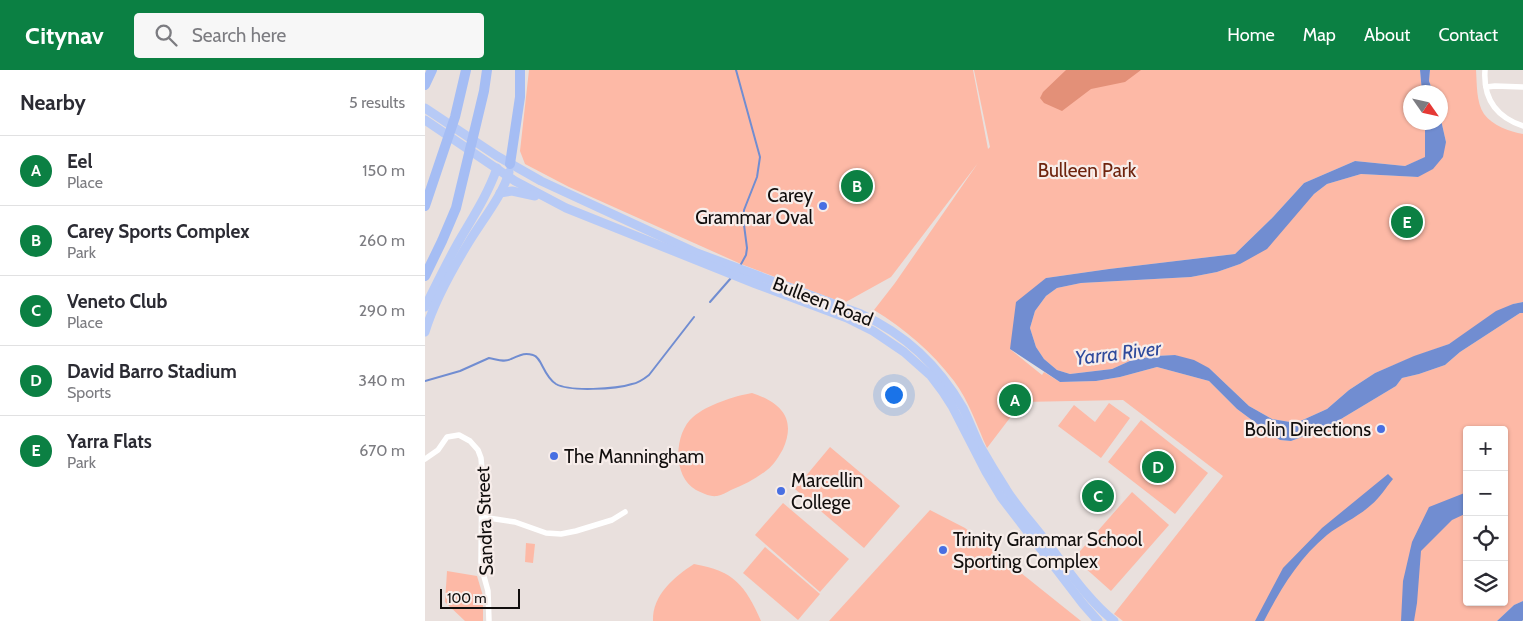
<!DOCTYPE html>
<meta charset="utf-8">
<style>
:root{--surface:#fff;--page:#f7f7f7;--text:#2b2b33;--muted:#7c7c81;--line:#e1e1e2;--accent:#0b8043}
body{margin:0;font-family:Cabin,sans-serif;background:var(--page);color:var(--text)}
.controls{position:absolute;right:15px;bottom:15px;display:grid;overflow:hidden;border-radius:5px;box-shadow:0 1px 4px #0004}
.controls button{width:45px;height:45px;display:grid;place-items:center;padding:0;border:0;border-bottom:1px solid var(--line);background:var(--surface);color:var(--text);font:25px sans-serif}
.compass{position:absolute;left:978px;top:15px;width:45px;height:45px;border-radius:50%;background:var(--surface);box-shadow:0 1px 4px #0004;rotate:124deg}
.scale{position:absolute;left:15px;bottom:12px;width:80px;box-sizing:border-box;padding-left:5px;border:2px solid #110e0d;border-top:0;font-size:14px;line-height:18px;white-space:nowrap;color:#110e0d;-webkit-text-stroke:4px #f7edea;paint-order:stroke}
.you{position:absolute;left:468px;top:324px;width:18px;height:18px;margin:-12px;border:4px solid #fff;border-radius:50%;background:#1a73e8;box-shadow:0 0 0 8px #1a73e833}
.badge{display:grid;place-items:center;width:32px;height:32px;border-radius:50%;background:var(--accent);color:#fff;font-size:16px;font-weight:700}
.pin{position:absolute;translate:-50% -50%;border:2px solid #fff;box-shadow:0 1px 5px #0006}
.list{margin:0;padding:0;list-style:none}
h2{display:flex;justify-content:space-between;align-items:center;height:65px;margin:0;padding:0 20px;font-size:21px}
h2 small{font-size:16px;font-weight:400;color:var(--muted)}
.list li{display:grid;grid-template-columns:32px 1fr auto;gap:15px;align-items:center;box-sizing:border-box;height:70px;padding:0 20px;border-top:1px solid var(--line)}
.list b{display:block;font-size:19px;white-space:nowrap}
.list p{margin:0;font-size:16px;white-space:nowrap;color:var(--muted)}
.list em{font-size:16px;font-style:normal;color:var(--muted)}
.icon{flex:none;width:28px;height:28px;fill:none;stroke:currentColor;stroke-width:2;stroke-linecap:round;stroke-linejoin:round}
.map{position:relative;flex:none;width:1098px;height:551px;overflow:hidden}
header{display:flex;align-items:center;gap:30px;box-sizing:border-box;height:70px;padding:0 25px;background:var(--accent);color:#fff}
header strong{font-size:24px}
nav{display:flex;gap:28px;margin-inline-start:auto;font-size:18px}
.search{width:350px;height:45px;background:var(--page);display:flex;align-items:center;gap:12px;box-sizing:border-box;padding:0 18px;border-radius:5px;color:var(--muted);font-size:19px}
main{display:flex}
aside{flex:1;background:var(--surface)}
.map>svg:first-child{display:block}
.green{fill:#fdb9a6;fill-rule:evenodd}
.forest{fill:#e39078}
.water{fill:#718dd1}
.lines{fill:none;stroke-linecap:round;stroke-linejoin:round}
.stream{stroke:#718dd1;stroke-width:2}
.minor{stroke:#fff;stroke-width:5.5}
.trunk{stroke:#b7caf6;stroke-width:9}
.motorway{stroke:#a5bdf4;stroke-width:10}
.poi-dot{fill:#486fe2;stroke:#f7edea;stroke-width:2}
.labels{text-anchor:middle;stroke-width:4.5;stroke-linejoin:round;paint-order:stroke}
.park-label{font-size:19px;fill:#6e240e;stroke:#f7edea}
.poi-label{font-size:19px;fill:#110e0d;stroke:#f7edea;text-anchor:start}
.street-label{font-size:19px;fill:#110e0d;stroke:#f7edea}
.water-label{font-size:20px;font-style:italic;fill:#2e4a9c;stroke:#f7edea}
</style>
<header>
<strong>Citynav</strong>
<div class="search"><svg class="icon" aria-label="search" viewBox="0 0 24 24"><circle cx="10" cy="10" r="6"/><path d="M15 15l6 6"/></svg>Search here</div>
<nav><a>Home</a><a>Map</a><a>About</a><a>Contact</a></nav>
</header>
<main>
<aside>
<h2>Nearby<small>5 results</small></h2>
<ul class="list">
<li><span class="badge">A</span><div><b>Eel</b><p>Place</p></div><em>150 m</em></li>
<li><span class="badge">B</span><div><b>Carey Sports Complex</b><p>Park</p></div><em>260 m</em></li>
<li><span class="badge">C</span><div><b>Veneto Club</b><p>Place</p></div><em>290 m</em></li>
<li><span class="badge">D</span><div><b>David Barro Stadium</b><p>Sports</p></div><em>340 m</em></li>
<li><span class="badge">E</span><div><b>Yarra Flats</b><p>Park</p></div><em>670 m</em></li>
</ul>
</aside>
<div class="map">
<svg width="1098" height="551" viewBox="0 0 1098 551">
<rect width="100%" height="100%" fill="#e9e0dd"/>
<g class="green">
<path d="M 104,0 L 548,0 L 563,79 L 565,77 L 549,0 L 995,0 L 997,22 L 986,22 L 986,52 L 1000,53 L 1001,87 L 980,96 L 930,91 L 879,113 L 848,147 L 810,184 L 684,199 L 621,208 L 585,279 L 617,305 L 619,302 L 635,312 L 671,311 L 695,307 L 732,297 L 784,311 L 812,339 L 847,365 L 855,370 L 866,371 L 901,358 L 971,316 L 977,308 L 994,304 L 1020,295 L 1035,282 L 1095,243 L 1098,243 L 1098,531 L 1089,535 L 1072,551 L 698,551 L 689,544 L 798,406 L 698,330 L 597,332 L 562,378 C 552,356 544,331 529,311 C 507,282 480,259 449,240 L 470,213 L 553,93 L 466,207 L 419,233 L 316,194 L 144,117 L 100,94 L 95,81 ZM 1042,360 L 1079,360 L 1079,532 L 1042,532 Z"/>
<path d="M 1005,0 L 1051,0 C 1052,13 1051,32 1059,44 C 1067,55 1085,62 1098,64 L 1098,232 L 1088,234 L 1024,274 L 988,287 L 950,303 L 924,320 L 902,339 L 871,353 L 847,349 L 824,336 L 784,298 L 750,285 L 729,286 L 707,290 L 687,299 L 645,304 L 632,300 L 619,289 L 611,277 L 605,258 L 610,241 L 621,226 L 632,218 L 656,213 L 766,207 L 792,202 L 815,194 L 889,124 L 902,114 L 936,104 L 993,107 L 1021,72 L 1016,50 L 1016,22 L 1008,22 L 1004,11 Z"/>
<path d="M 327,323 C 355,332 372,348 358,379 C 354,386 349,395 342,400 C 331,409 319,415 306,420 C 302,422 297,425 292,426 C 285,427 277,423 271,420 C 247,407 249,363 268,347 C 282,335 309,326 327,323 Z"/>
<polygon points="684,333 705,348 676,388 633,356 649,335 670,352"/>
<polygon points="716,350 783,403 750,444 683,392"/>
<polygon points="405,377 475,436 439,478 370,419"/>
<polygon points="707,422 744,455 686,521 649,488"/>
<polygon points="358,433 424,489 395,522 330,465"/>
<polygon points="505,440 540,458 656,551 404,551"/>
<polygon points="101,473 110,474 108,493 100,492"/>
<polygon points="340,477 395,524 373,550 318,503"/>
<path d="M 269,494 C 309,501 320,515 336,551 L 228,551 C 227,525 249,507 269,494 Z"/>
<polygon points="22,501 52,506 58,526 58,551 40,551 20,532"/>
</g>
<polygon class="forest" points="641,0 716,0 700,12 666,19 637,41 619,33 615,28 618,22"/>
<g class="water">
<polygon points="995,0 1005,0 1004,11 1008,22 997,22"/>
<polygon points="1016,50 1021,72 1018,87 1008,99 993,107 936,104 902,114 889,124 842,179 815,194 792,202 766,207 656,213 632,218 621,226 610,241 605,258 611,277 619,289 632,300 645,304 687,299 707,290 730,286 750,285 769,290 784,298 824,336 847,349 871,353 902,339 924,320 950,303 989,286 1024,274 1071,241 1088,234 1098,232 1098,243 1095,243 1035,282 1020,295 994,304 977,308 971,316 901,358 866,371 855,370 847,365 812,339 784,311 732,297 695,307 671,311 635,312 585,279 591,232 621,208 684,199 810,184 848,147 879,113 930,91 980,96 1000,87 1000,53 1016,52"/>
<path d="M 963,404 L 968,409 C 961,417 955,428 946,435 C 933,447 916,454 902,465 C 874,488 855,520 839,551 L 830,551 L 858,498 L 897,458 Z"/>
<polygon points="1042,422 1042,443 1027,450 996,481 992,533 989,551 976,551 978,511 987,472 1004,437"/>
<polygon points="1098,531 1098,550 1097,551 1072,551 1089,535"/>
</g>
<g class="lines">
<g class="stream">
<polyline points="311,0 335,87 332,107 319,140 319,155 322,178 321,185 315,196"/>
<polyline points="285,232 306,208"/>
<path d="M 0,311 L 35,301 L 64,288 C 71,289 79,293 86,289 C 94,286 98,282 108,285 C 117,287 118,306 131,314 C 145,322 191,319 207,314 C 214,313 219,309 224,305 L 269,247"/>
</g>
<g class="minor">
<path d="M 1060,0 C 1058,29 1071,47 1098,56"/>
<polyline points="1061,17 1070,16 1098,17"/>
<polyline points="0,389 13,380 22,367 34,365 45,371 53,380 56,388 57,400 56,492 58,503 63,521 64,551"/>
<polyline points="57,447 90,452 121,463 136,464 151,461 187,450 200,442"/>
</g>
<g class="trunk">
<path d="M 0,38 L 72,86 L 116,111 L 272,183 L 436,244 C 480,264 514,296 538,338 C 544,350 549,364 555,376 C 563,390 572,405 581,419 C 592,437 607,453 620,470 C 642,498 661,528 689,551"/>
<polyline points="0,50 90,111 141,138 331,214 422,248 448,261 479,282 506,306 518,322 527,336 561,402 576,427 658,534 673,551"/>
<polyline points="75,123 87,121 110,126"/>
<path d="M 0,237 C 11,215 22,192 34,171 C 48,147 63,124 72,98"/>
<path d="M 0,262 C 9,232 28,198 44,172 C 56,152 79,123 84,102"/>
</g>
<g class="motorway">
<polyline points="0,15 7,0"/>
<polyline points="85,94 95,27 95,0"/>
<polyline points="0,136 30,47 41,0"/>
<polyline points="0,206 17,171 31,138 59,21 62,0"/>
</g>
</g>
<g class="poi-dot">
<circle cx="398" cy="136" r="5"/>
<circle cx="956" cy="359" r="5"/>
<circle cx="129" cy="386" r="5"/>
<circle cx="356" cy="421" r="5"/>
<circle cx="518" cy="480" r="5"/>
</g>
<g class="labels">
<g class="park-label">
<text x="662" y="107">Bulleen Park</text>
</g>
<g class="poi-label">
<text x="388" y="132" text-anchor="end">Carey<tspan x="388" dy="22">Grammar Oval</tspan></text>
<text x="946" y="366" text-anchor="end">Bolin Directions</text>
<text x="139" y="393">The Manningham</text>
<text x="366" y="417">Marcellin<tspan x="366" dy="22">College</tspan></text>
<text x="528" y="476">Trinity Grammar School<tspan x="528" dy="22">Sporting Complex</tspan></text>
</g>
<g class="street-label">
<text transform="translate(398 231) rotate(21)" y="7">Bulleen Road</text>
<text transform="translate(59 451) rotate(-92)" y="7">Sandra Street</text>
</g>
<g class="water-label">
<text transform="translate(693 283) rotate(-7)" y="7">Yarra River</text>
</g>
</g>
</svg>
<div class="controls">
<button>+</button>
<button>−</button>
<button><svg class="icon" aria-label="locate" viewBox="0 0 24 24"><circle cx="12" cy="12" r="6"/><path d="M12 2v4M12 18v4M2 12h4M18 12h4"/></svg></button>
<button><svg class="icon" aria-label="layers" viewBox="0 0 24 24"><path d="M12 4l9 5-9 5-9-5zM3 14l9 5 9-5"/></svg></button>
</div>
<svg class="compass" viewBox="-18 -18 36 36"><path d="M0-13l5 13h-10z" fill="#e53935"/><path d="M0 13l5-13h-10z" fill="#7c7c81"/></svg>
<div class="scale">100 m</div>
<div class="you"></div>
<div class="pin badge" style="left:590px;top:330px">A</div>
<div class="pin badge" style="left:432px;top:116px">B</div>
<div class="pin badge" style="left:673px;top:426px">C</div>
<div class="pin badge" style="left:733px;top:397px">D</div>
<div class="pin badge" style="left:982px;top:152px">E</div>
</div>
</main>
